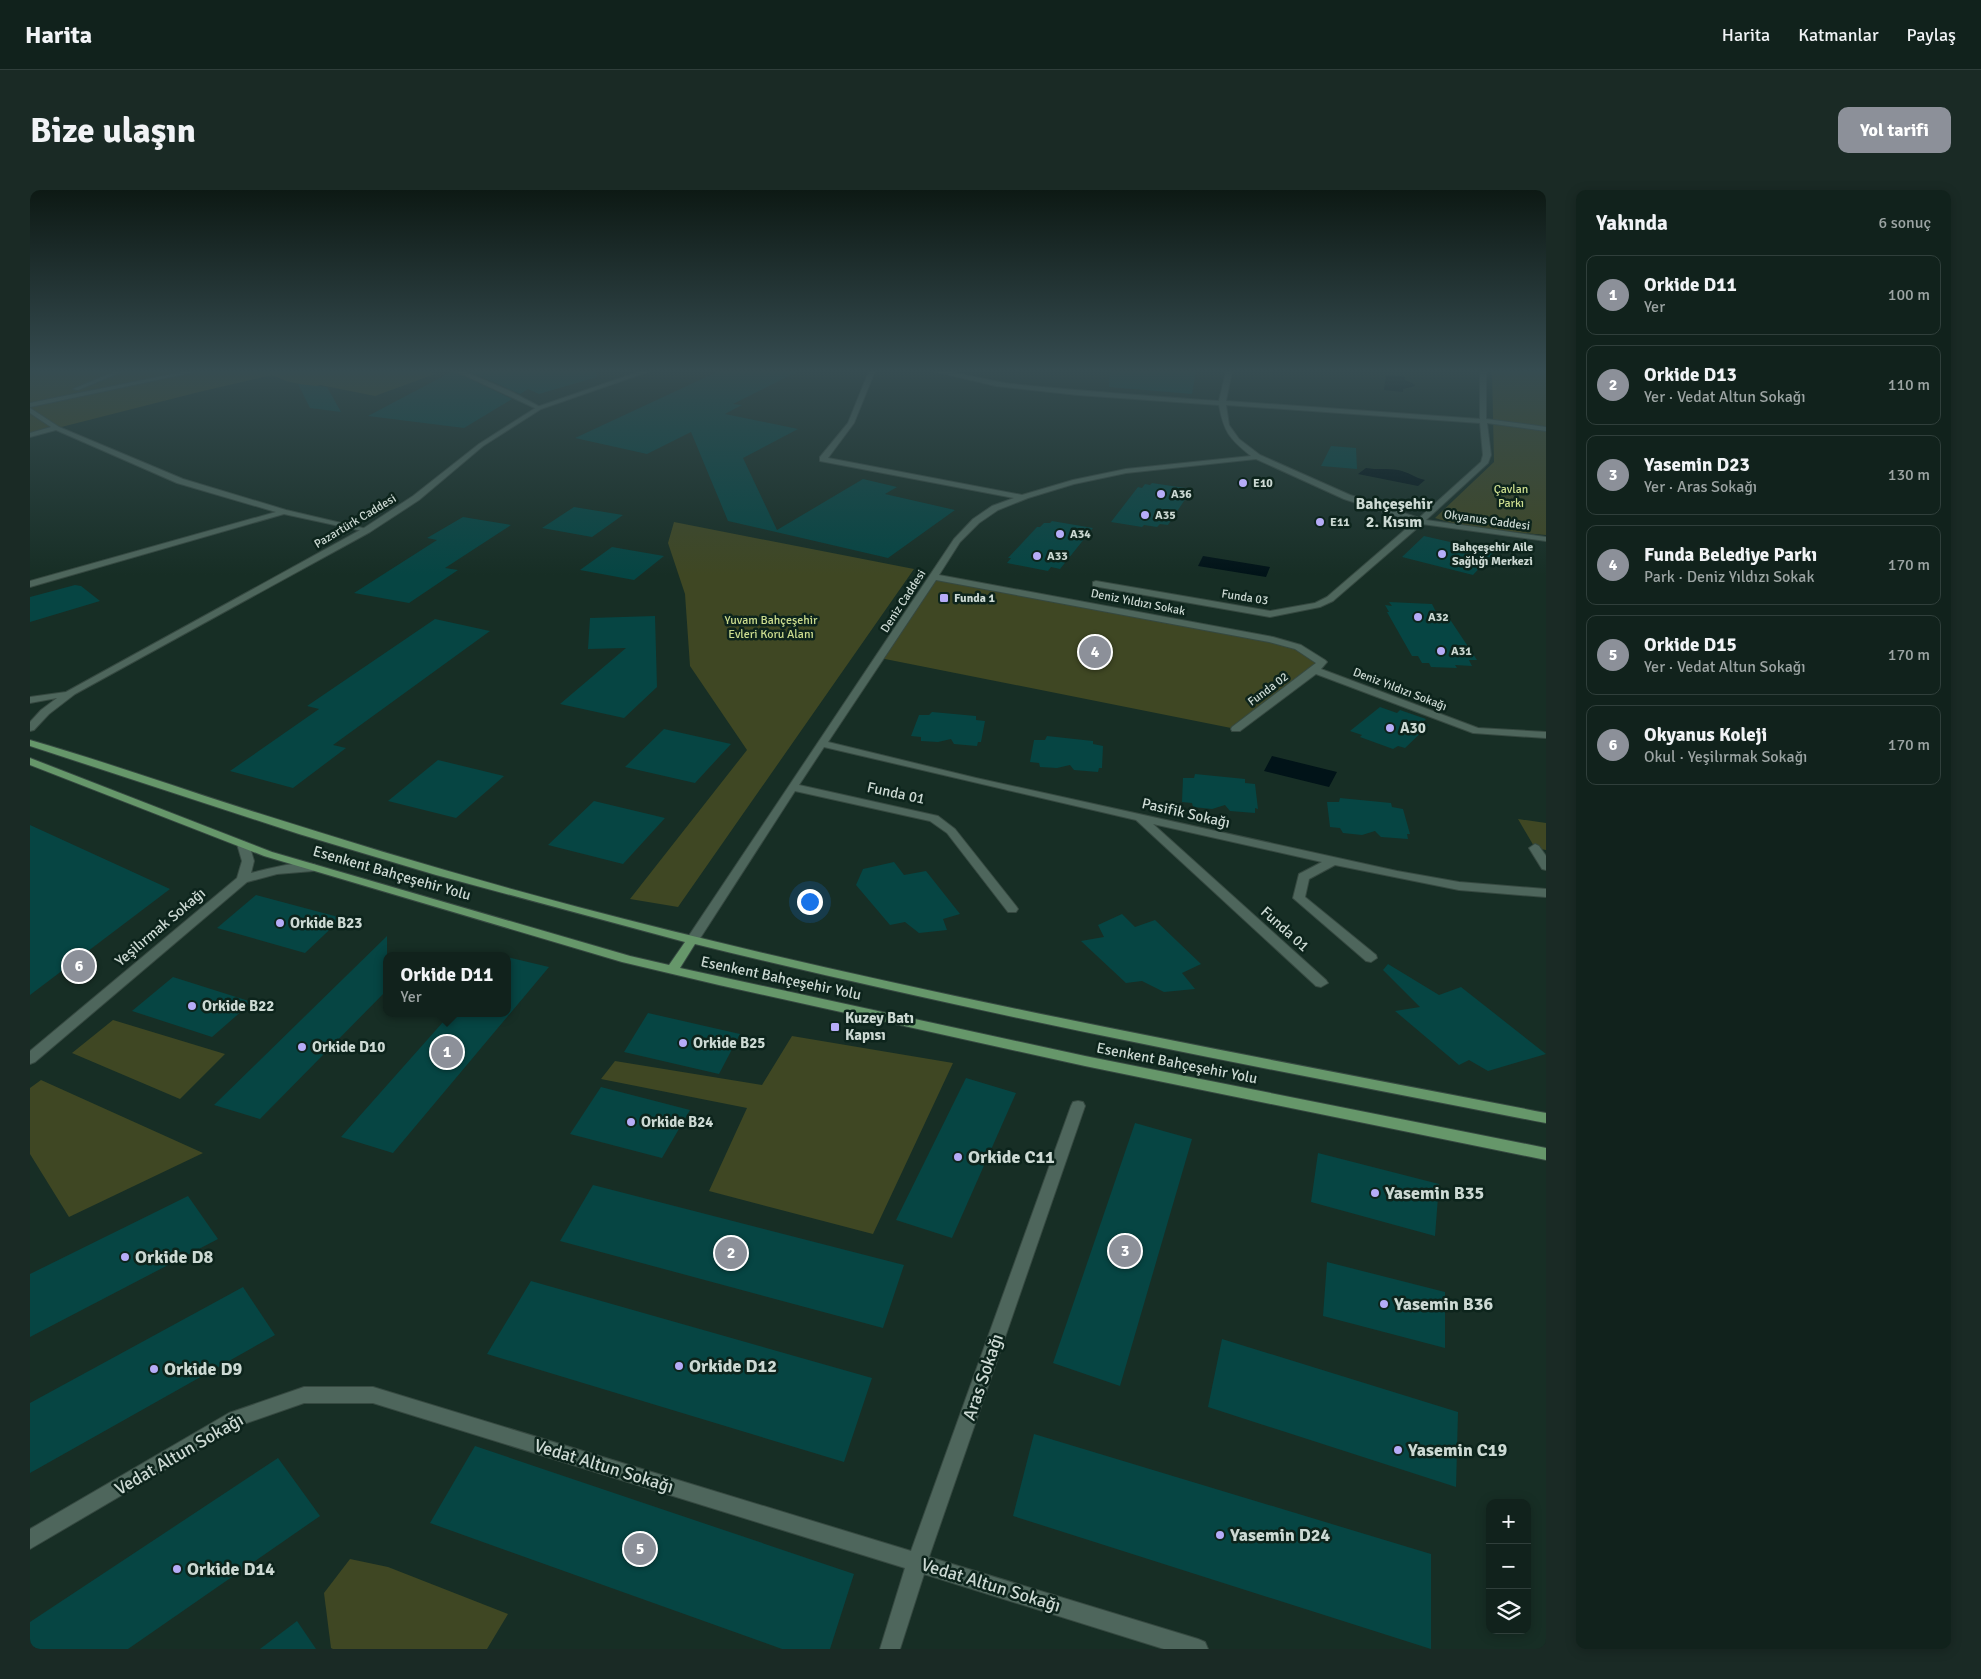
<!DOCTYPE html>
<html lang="tr">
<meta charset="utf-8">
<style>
:root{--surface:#11221c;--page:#1a2a25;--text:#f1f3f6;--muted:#9ca4a3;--line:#303f3b;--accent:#8c9099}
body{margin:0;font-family:Signika,sans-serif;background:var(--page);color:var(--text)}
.controls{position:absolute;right:15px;bottom:15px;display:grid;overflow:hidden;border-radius:10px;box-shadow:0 2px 12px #0003}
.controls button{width:45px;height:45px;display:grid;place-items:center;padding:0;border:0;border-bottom:1px solid var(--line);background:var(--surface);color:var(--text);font:25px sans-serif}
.you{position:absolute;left:779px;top:711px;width:18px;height:18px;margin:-12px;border:4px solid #fff;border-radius:50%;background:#1a73e8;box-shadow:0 0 0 8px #1a73e833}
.badge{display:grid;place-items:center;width:32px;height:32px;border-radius:50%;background:var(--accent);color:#fff;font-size:16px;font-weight:700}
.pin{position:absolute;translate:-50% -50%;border:2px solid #fff;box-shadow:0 1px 5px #0006}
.popup{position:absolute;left:353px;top:762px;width:128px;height:65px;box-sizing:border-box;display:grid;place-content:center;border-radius:10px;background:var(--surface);filter:drop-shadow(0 1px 4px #0005);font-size:16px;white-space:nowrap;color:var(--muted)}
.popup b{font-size:19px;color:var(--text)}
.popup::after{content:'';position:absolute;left:50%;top:100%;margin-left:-10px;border:10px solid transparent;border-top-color:var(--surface)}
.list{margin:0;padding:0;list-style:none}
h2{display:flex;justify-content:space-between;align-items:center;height:65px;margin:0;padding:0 20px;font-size:21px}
h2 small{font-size:16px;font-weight:400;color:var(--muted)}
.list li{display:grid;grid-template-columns:32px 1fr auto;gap:15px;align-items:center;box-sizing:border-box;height:80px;margin:0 10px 10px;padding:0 10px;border:1px solid var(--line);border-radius:10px}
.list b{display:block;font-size:19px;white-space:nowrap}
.list p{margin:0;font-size:16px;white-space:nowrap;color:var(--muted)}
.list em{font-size:16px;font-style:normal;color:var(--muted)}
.icon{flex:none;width:28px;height:28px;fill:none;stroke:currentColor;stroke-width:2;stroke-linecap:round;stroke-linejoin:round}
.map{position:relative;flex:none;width:1516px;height:1459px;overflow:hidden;border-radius:10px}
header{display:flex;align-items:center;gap:30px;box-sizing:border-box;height:70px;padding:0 25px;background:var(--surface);border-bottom:1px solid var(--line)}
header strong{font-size:24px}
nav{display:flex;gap:28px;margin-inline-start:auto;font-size:18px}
.intro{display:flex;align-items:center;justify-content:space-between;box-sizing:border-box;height:120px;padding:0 30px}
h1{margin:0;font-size:35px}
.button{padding:12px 22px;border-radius:10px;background:var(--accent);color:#fff;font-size:18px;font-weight:700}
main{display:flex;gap:30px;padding:0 30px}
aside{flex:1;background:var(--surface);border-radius:10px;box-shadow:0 2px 12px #0003}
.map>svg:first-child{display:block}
.green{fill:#3f4723}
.water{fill:#011318}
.building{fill:#064543}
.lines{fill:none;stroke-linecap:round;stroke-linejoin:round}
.street-casing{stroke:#364941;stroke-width:2}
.secondary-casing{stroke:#364941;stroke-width:2}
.primary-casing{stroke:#364941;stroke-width:2}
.street{fill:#4e665c;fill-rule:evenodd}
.secondary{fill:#4e665c;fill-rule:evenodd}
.primary{fill:#66976a;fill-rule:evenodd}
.poi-dot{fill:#b6acf8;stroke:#0d241c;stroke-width:2}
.labels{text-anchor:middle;stroke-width:5;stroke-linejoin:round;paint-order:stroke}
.far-poi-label{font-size:12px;font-weight:bold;fill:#ccd9d3;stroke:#0d241c;text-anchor:start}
.far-park-label{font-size:12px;fill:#ccdd8f;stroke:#0d241c}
.far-street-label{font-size:12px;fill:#ccd9d3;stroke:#0d241c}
.poi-label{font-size:15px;font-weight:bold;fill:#ccd9d3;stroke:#0d241c;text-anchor:start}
.street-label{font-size:15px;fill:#ccd9d3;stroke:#0d241c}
.far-district-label{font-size:16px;font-weight:bold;fill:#ccd9d3;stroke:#0d241c}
.near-poi-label{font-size:18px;font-weight:bold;fill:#ccd9d3;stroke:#0d241c;text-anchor:start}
.near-street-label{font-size:18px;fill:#ccd9d3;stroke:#0d241c}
</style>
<header>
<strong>Harita</strong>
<nav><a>Harita</a><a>Katmanlar</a><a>Paylaş</a></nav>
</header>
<div class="intro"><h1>Bize ulaşın</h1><a class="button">Yol tarifi</a></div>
<main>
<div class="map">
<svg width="1516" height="1459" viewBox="0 0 1516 1459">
<rect width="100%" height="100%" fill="#172e25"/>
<g class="green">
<polygon points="0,181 397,181 405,184 345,206 290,195 284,197 256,191 242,185 169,202 0,245"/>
<polygon points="1462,181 1516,181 1516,345 1439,338 1405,328 1464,272"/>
<polygon points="644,332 884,379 648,717 600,709 717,560 660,476 655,404 638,353"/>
<polygon points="904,387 1268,457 1292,472 1206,539 850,468"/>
<polygon points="1488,629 1516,633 1516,660 1505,658"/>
<polygon points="83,830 195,864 150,909 42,863"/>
<polygon points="762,846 923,873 843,1044 679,1001 717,918 571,889 585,871 732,895"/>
<polygon points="11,890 173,963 39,1027 0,964 0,898"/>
<polygon points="320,1369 358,1377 478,1424 457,1459 303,1459 301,1458 294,1403"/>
</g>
<g class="water">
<polygon points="1356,185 1375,187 1375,190 1384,194 1385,196 1373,199 1373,202 1354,200"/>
<path d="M 1336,278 C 1347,280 1357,278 1368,280 C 1379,282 1385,288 1395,290 L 1388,296 L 1328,284 Z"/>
<polygon points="1173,366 1240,377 1236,387 1168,376"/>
<polygon points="1242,566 1307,582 1299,597 1234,581"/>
</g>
<g class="building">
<polygon points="423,181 482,209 434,238 338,226"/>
<polygon points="438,181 566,181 567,187 509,204 498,199 490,204"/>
<polygon points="689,181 769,181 703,214 712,215 695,224 768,239 713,268 747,340 833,289 867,297 855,304 925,320 858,368 698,331 661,242 617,264 545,248"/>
<polygon points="1080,181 1166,181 1162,204 1079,197"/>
<polygon points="268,194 297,197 311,222 280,218"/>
<polygon points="1301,256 1326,258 1327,279 1291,276"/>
<polygon points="1122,293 1162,299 1138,335 1130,334 1127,337 1114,335 1112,337 1081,332 1108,297 1112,298 1115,294 1120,295"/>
<polygon points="544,317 593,325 562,347 512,338"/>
<polygon points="433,327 481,335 415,378 428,380 379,413 324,403 407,350 397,348"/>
<polygon points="1022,331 1063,338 1030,379 1021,377 1018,381 977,373 981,368 978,368 1007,337 1010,337 1014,333 1020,333"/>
<polygon points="1394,346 1429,354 1431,353 1465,361 1443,385 1372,367"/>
<polygon points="582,357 634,366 604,390 550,380"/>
<polygon points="45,395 51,396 70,411 0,432 0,407"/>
<polygon points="1359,412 1402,414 1406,422 1415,422 1447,470 1439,470 1442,476 1425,475 1427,478 1401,477 1399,473 1392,473 1388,466 1382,466 1357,422 1359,422 1355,415 1362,416"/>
<polygon points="625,426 627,497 594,528 530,514 596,458 558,459 560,428"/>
<polygon points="405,429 460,441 303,555 316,558 263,598 200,581 289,519 277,516"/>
<polygon points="1350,517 1367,523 1370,520 1396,529 1392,533 1399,535 1375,558 1368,556 1363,559 1330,547 1332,545 1320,541"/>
<polygon points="902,522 946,526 946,530 955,531 951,552 948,552 947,556 924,554 921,549 908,552 891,551 891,547 881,546 889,525 899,525"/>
<polygon points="634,539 701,554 665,593 595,577"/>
<polygon points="1017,546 1063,551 1063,554 1073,556 1072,578 1069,578 1068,582 1044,580 1040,575 1027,578 1010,577 1009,573 1000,572 1004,550 1015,550"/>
<polygon points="408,570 474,586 426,628 358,611"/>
<polygon points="1165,584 1215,589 1215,593 1225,594 1228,619 1225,618 1225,623 1200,621 1195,615 1182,619 1163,617 1162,613 1152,612 1153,588 1164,588"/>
<polygon points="1310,608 1361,613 1362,617 1373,619 1380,644 1377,644 1378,649 1351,647 1345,641 1332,645 1313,643 1310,638 1300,637 1297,612 1309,612"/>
<polygon points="564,611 635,628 593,674 518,655"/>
<polygon points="0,635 140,699 0,805"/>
<polygon points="864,672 874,685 896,681 930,724 913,729 917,740 889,743 875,732 860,735 826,695 833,679"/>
<polygon points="226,705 312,728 275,763 187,738"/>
<polygon points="1092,724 1105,737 1125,730 1171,774 1152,783 1165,799 1134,802 1112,791 1096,793 1051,751 1074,747 1068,735"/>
<polygon points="357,746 357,800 230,929 184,915"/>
<polygon points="477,767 519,777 363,963 311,947 421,823 477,823"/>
<polygon points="1358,774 1409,805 1431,797 1516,864 1458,881 1439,870 1429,875 1365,821 1390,817 1353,780"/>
<polygon points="143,787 222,812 182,847 102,821"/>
<polygon points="618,823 710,844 689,884 594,862"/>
<polygon points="936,888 986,903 922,1048 866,1030"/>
<polygon points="571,897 660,920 632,968 540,944"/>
<polygon points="1105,933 1162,949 1090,1196 1023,1173"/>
<polygon points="1288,963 1409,994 1405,1046 1281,1012"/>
<polygon points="563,995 874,1075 853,1138 530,1051"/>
<polygon points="158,1006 188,1049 0,1147 0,1084"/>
<polygon points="1297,1072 1415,1102 1415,1158 1293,1126"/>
<polygon points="501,1091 842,1188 814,1272 457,1164"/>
<polygon points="213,1097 245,1145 0,1283 0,1213"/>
<polygon points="1192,1149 1428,1222 1426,1297 1178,1217"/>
<polygon points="1004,1244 1401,1364 1401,1459 983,1326"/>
<polygon points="445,1256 824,1384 800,1459 752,1459 400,1333"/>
<polygon points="248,1268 290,1326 98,1459 0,1459 0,1432"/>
<polygon points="267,1431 286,1459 230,1459"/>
</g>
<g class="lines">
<g class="street-casing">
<g id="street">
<polygon points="86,181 94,181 48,200 43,199"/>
<polygon points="157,181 169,181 0,217 0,213"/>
<polygon points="425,181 433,181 480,201 512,218 507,219"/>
<path d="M 839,181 L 845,181 L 824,233 L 798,268 L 992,305 L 1043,290 L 1096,279 L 1221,266 C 1199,248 1194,242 1189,215 L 1048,205 L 966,196 L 903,181 C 930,181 956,191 982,194 C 1051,201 1120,206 1189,211 L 1196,181 L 1202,181 L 1196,211 L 1450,229 L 1450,181 L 1456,181 L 1456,229 L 1516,237 L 1516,241 L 1457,233 L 1461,265 L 1458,273 L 1396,330 L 1516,347 L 1516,351 L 1392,334 L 1303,411 L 1290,417 L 1240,427 L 1063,396 L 1063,392 L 1066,391 L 1240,421 L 1285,413 L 1297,407 L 1384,332 L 1314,309 L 1226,269 L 1096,283 L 1044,294 L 998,308 L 968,320 L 949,333 L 930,352 L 909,385 L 1243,447 L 1271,455 L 1295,470 L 1297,472 L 1291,479 L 1448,538 L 1516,542 L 1516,548 L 1443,543 L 1286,484 L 1210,541 L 1202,541 L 1201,539 L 1202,537 L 1286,473 L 1265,459 L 1239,452 L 906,390 L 798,552 L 946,588 L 1367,681 L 1429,692 L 1516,699 L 1516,707 L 1429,700 L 1305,675 L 1279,689 L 1275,707 L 1346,765 L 1347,768 L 1341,772 L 1336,771 L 1263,708 L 1269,684 L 1292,672 L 1123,634 L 1296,790 L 1298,793 L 1291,797 L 1286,796 L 1106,630 L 794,557 L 769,595 L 908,626 L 925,639 L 986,716 L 988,719 L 986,722 L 978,722 L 917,643 L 900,631 L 765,601 L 667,753 L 657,753 L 656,750 L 924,349 L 943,329 L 962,316 L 984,308 L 790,271 L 790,267 L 818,233 ZM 1196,215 L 1450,233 L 1453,265 L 1451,272 L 1389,328 L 1320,305 L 1230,265 L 1209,249 L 1199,235 Z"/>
<polygon points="0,218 29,237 153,289 256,320 341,340 337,342 254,324 0,397 0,391 246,322 147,293 26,240 0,247 0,243 21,237 0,223"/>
<path d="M 213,651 L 219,654 L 224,671 L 221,683 C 234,680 279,667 289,677 L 283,681 L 247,684 L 217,692 L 5,872 L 0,874 L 0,861 L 207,688 L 212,671 L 207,654 Z"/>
<polygon points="1505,654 1509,656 1516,666 1516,680 1512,679 1499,658"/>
<polygon points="1048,911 1053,912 1055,916 899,1367 1168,1449 1175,1452 1178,1459 1134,1459 894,1384 870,1459 850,1459 875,1378 343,1213 274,1213 211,1235 0,1359 0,1339 199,1223 274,1197 343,1197 881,1361 1041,916 1043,912"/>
</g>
</g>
<g class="secondary-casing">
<polygon id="secondary" points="611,181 620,181 511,219 453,256 389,310 340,342 45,504 19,524 4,540 0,541 0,532 11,520 27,508 0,513 0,507 36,502 334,338 383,306 449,254 507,217"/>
</g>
<g class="primary-casing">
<path id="primary" d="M 0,550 C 70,570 140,595 209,617 C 322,653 434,687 548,717 C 867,801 1192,860 1516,923 L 1516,933 C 1232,878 947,824 665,754 L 650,778 L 1055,866 L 1516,958 L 1516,970 L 1055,876 L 689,795 L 592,772 L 234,666 L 0,575 L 0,568 L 242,662 L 600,766 L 639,775 L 655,752 L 406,685 L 269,644 L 0,556 Z"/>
</g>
<use href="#street" class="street"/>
<use href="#secondary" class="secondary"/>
<use href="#primary" class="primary"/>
</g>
<linearGradient id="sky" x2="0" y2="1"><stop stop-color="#0d1914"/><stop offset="0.47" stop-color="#364c51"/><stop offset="1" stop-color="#364c51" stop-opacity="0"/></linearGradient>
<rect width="1516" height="385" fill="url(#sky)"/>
<g class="poi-dot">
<circle cx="1213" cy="293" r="5"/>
<circle cx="1131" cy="304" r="5"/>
<circle cx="1115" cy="325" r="5"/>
<circle cx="1290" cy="332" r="5"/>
<circle cx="1030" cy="344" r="5"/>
<circle cx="1412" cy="364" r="5"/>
<circle cx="1007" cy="366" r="5"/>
<rect x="909" y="403" width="10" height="10" rx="2.5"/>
<circle cx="1388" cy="427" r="5"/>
<circle cx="1411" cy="461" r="5"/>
<circle cx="1360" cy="538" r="5"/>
<circle cx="250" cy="733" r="5"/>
<circle cx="162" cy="816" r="5"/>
<rect x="800" y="832" width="10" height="10" rx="2.5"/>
<circle cx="653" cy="853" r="5"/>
<circle cx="272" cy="857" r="5"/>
<circle cx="601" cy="932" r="5"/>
<circle cx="928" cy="967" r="5"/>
<circle cx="1345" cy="1003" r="5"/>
<circle cx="95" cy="1067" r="5"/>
<circle cx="1354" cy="1114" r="5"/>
<circle cx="649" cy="1176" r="5"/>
<circle cx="124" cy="1179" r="5"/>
<circle cx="1368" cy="1260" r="5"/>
<circle cx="1190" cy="1345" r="5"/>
<circle cx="147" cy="1379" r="5"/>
</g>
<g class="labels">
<g class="far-poi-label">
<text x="1223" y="297">E10</text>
<text x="1141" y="308">A36</text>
<text x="1125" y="329">A35</text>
<text x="1300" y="336">E11</text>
<text x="1040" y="348">A34</text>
<text x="1422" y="361">Bahçeşehir Aile<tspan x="1422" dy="14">Sağlığı Merkezi</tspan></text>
<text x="1017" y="370">A33</text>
<text x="924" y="412">Funda 1</text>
<text x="1398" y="431">A32</text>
<text x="1421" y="465">A31</text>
</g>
<g class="far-park-label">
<text x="1481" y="303">Çavlan<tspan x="1481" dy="14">Parkı</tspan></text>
<text x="741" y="434">Yuvam Bahçeşehir<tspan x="741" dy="14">Evleri Koru Alanı</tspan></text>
</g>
<g class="far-street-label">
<text transform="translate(1457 330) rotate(8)" y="4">Okyanus Caddesi</text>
<text transform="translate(325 331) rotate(-31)" y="4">Pazartürk Caddesi</text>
<text transform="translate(1215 407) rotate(9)" y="4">Funda 03</text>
<text transform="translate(873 411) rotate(-57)" y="4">Deniz Caddesi</text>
<text transform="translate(1108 412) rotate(11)" y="4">Deniz Yıldızı Sokak</text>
<text transform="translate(1238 499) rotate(-37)" y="4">Funda 02</text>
<text transform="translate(1370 499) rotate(21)" y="4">Deniz Yıldızı Sokağı</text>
</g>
<g class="poi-label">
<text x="1370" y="543">A30</text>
<text x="260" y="738">Orkide B23</text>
<text x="172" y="821">Orkide B22</text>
<text x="815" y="833">Kuzey Batı<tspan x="815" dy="17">Kapısı</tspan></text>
<text x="663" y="858">Orkide B25</text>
<text x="282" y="862">Orkide D10</text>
<text x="611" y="937">Orkide B24</text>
</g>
<g class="street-label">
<text transform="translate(866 603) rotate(12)" y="5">Funda 01</text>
<text transform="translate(1156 623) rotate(13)" y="5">Pasifik Sokağı</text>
<text transform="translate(362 683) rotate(16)" y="5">Esenkent Bahçeşehir Yolu</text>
<text transform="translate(130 737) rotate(-40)" y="5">Yeşilırmak Sokağı</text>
<text transform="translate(1255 739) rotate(42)" y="5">Funda 01</text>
<text transform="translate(751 788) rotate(12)" y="5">Esenkent Bahçeşehir Yolu</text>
<text transform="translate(1147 873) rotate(11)" y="5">Esenkent Bahçeşehir Yolu</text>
</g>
<g class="far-district-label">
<text x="1364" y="319">Bahçeşehir<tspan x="1364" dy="18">2. Kısım</tspan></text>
</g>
<g class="near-poi-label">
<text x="938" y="973">Orkide C11</text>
<text x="1355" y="1009">Yasemin B35</text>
<text x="105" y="1073">Orkide D8</text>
<text x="1364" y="1120">Yasemin B36</text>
<text x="659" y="1182">Orkide D12</text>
<text x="134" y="1185">Orkide D9</text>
<text x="1378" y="1266">Yasemin C19</text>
<text x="1200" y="1351">Yasemin D24</text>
<text x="157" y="1385">Orkide D14</text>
</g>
<g class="near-street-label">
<text transform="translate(953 1187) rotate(-71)" y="6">Aras Sokağı</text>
<text transform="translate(149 1264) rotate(-30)" y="6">Vedat Altun Sokağı</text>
<text transform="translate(574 1276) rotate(17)" y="6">Vedat Altun Sokağı</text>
<text transform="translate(961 1395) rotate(17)" y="6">Vedat Altun Sokağı</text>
</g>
</g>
</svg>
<div class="controls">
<button>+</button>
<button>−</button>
<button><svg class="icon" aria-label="layers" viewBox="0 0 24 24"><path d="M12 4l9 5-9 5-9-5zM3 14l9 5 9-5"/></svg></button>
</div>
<div class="you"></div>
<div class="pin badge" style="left:417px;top:862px">1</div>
<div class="popup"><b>Orkide D11</b>Yer</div>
<div class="pin badge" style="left:701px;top:1063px">2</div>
<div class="pin badge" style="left:1095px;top:1061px">3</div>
<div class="pin badge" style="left:1065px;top:462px">4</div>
<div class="pin badge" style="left:610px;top:1359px">5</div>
<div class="pin badge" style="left:49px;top:776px">6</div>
</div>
<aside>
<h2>Yakında<small>6 sonuç</small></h2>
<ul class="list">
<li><span class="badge">1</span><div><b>Orkide D11</b><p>Yer</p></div><em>100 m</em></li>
<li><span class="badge">2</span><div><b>Orkide D13</b><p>Yer · Vedat Altun Sokağı</p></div><em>110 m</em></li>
<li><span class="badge">3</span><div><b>Yasemin D23</b><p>Yer · Aras Sokağı</p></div><em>130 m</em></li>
<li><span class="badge">4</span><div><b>Funda Belediye Parkı</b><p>Park · Deniz Yıldızı Sokak</p></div><em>170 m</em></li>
<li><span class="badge">5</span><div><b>Orkide D15</b><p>Yer · Vedat Altun Sokağı</p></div><em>170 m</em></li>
<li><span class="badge">6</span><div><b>Okyanus Koleji</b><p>Okul · Yeşilırmak Sokağı</p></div><em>170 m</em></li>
</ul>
</aside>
</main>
